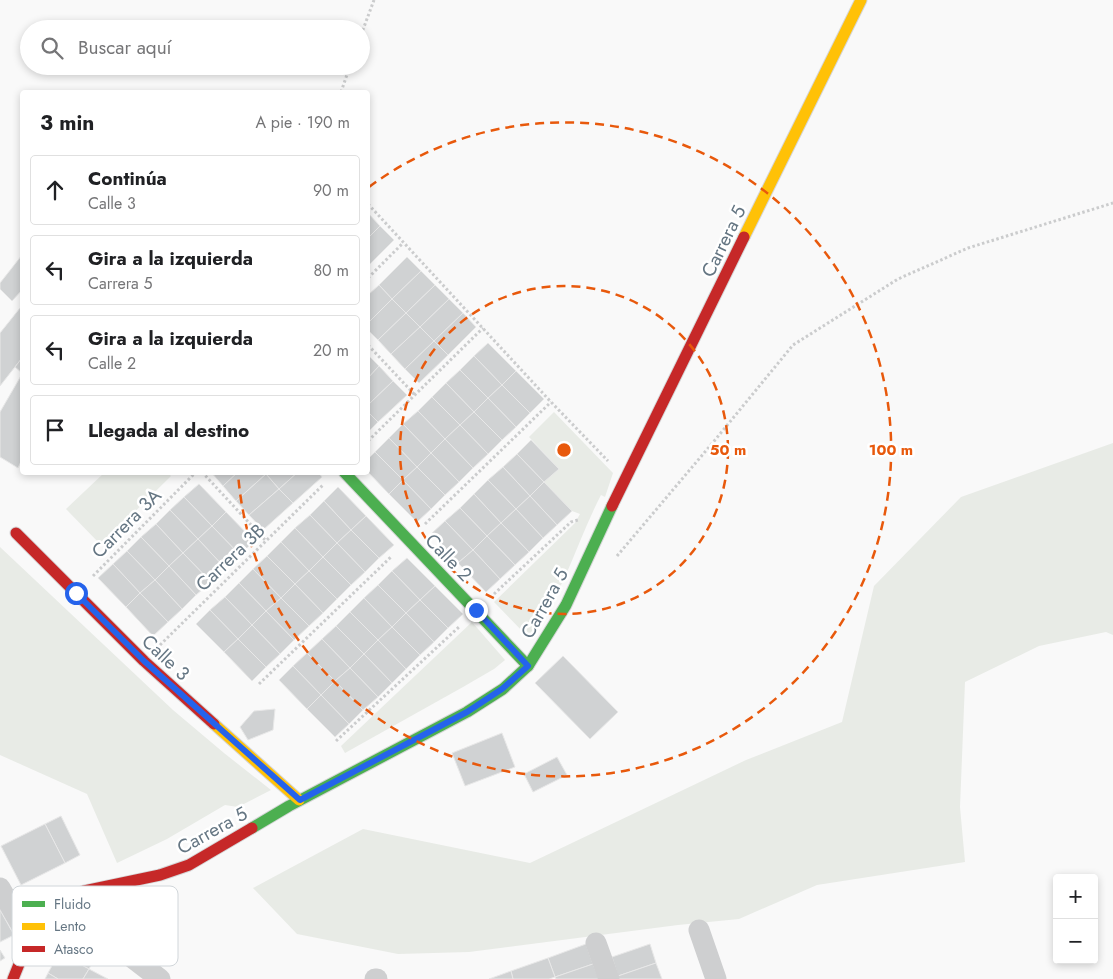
<!DOCTYPE html>
<html lang="es">
<meta charset="utf-8">
<style>
:root{--surface:#fff;--page:#f6f6f6;--text:#202124;--muted:#757577;--line:#e0e0e0}
body{margin:0;font-family:Jost,sans-serif;background:var(--page);color:var(--text)}
.controls{position:absolute;right:15px;bottom:15px;display:grid;overflow:hidden;border-radius:5px;box-shadow:0 2px 8px #0003}
.controls button{width:45px;height:45px;display:grid;place-items:center;padding:0;border:0;border-bottom:1px solid var(--line);background:var(--surface);color:var(--text);font:25px sans-serif}
.stop{position:absolute;width:15px;height:15px;margin:-11px;border:4px solid #2563eb;border-radius:50%;background:#fff}
.stop.end{background:#2563eb;border-color:#fff;box-shadow:0 1px 5px #0008}
.list{margin:0;padding:0;list-style:none}
h2{display:flex;justify-content:space-between;align-items:center;height:65px;margin:0;padding:0 20px;font-size:21px}
h2 small{font-size:16px;font-weight:400;color:var(--muted)}
.list li{display:grid;grid-template-columns:32px 1fr auto;gap:15px;align-items:center;box-sizing:border-box;height:70px;margin:0 10px 10px;padding:0 10px;border:1px solid var(--line);border-radius:5px}
.list b{display:block;font-size:19px;white-space:nowrap}
.list p{margin:0;font-size:16px;white-space:nowrap;color:var(--muted)}
.list em{font-size:16px;font-style:normal;color:var(--muted)}
.icon{flex:none;width:28px;height:28px;fill:none;stroke:currentColor;stroke-width:2;stroke-linecap:round;stroke-linejoin:round}
.map{position:relative;flex:none;width:1113px;height:979px;overflow:hidden}
.search{position:absolute;background:var(--surface);box-shadow:0 2px 8px #0003;left:20px;top:20px;width:350px;height:55px;display:flex;align-items:center;gap:12px;box-sizing:border-box;padding:0 18px;border-radius:28px;color:var(--muted);font-size:19px}
.panel{position:absolute;background:var(--surface);box-shadow:0 2px 8px #0003;left:20px;top:90px;width:350px;height:385px;border-radius:5px}
.map>svg:first-child{display:block}
.green{fill:#e8ebe6}
.building{fill:#d0d2d3;stroke:#e8e8e8}
.lines{fill:none;stroke-linecap:round;stroke-linejoin:round}
.fast-casing{stroke:#d5d6d7;stroke-width:13}
.slow-casing{stroke:#d5d6d7;stroke-width:13}
.jam-casing{stroke:#d5d6d7;stroke-width:13}
.path{stroke:#cbcccd;stroke-width:3;stroke-dasharray:2.5 2.5;stroke-linecap:butt}
.street{stroke:#cecfd0;stroke-width:21}
.fast{stroke:#4caf50;stroke-width:11}
.slow{stroke:#ffc107;stroke-width:11}
.jam{stroke:#c62828;stroke-width:11}
.route{stroke:#2563eb;stroke-width:6}
.ring{fill:none;stroke:#e8590c;stroke-width:2.5;stroke-dasharray:9 6}
.labels{text-anchor:middle;stroke-width:5;stroke-linejoin:round;paint-order:stroke}
.street-label{font-size:19px;fill:#657683;stroke:#fff}
.key{fill:#fff;stroke:#d1d6da;stroke-width:1}
.key-label{font-size:14px;fill:#657683}
.centre{fill:#e8590c;stroke:#fff;stroke-width:2.5}
.ring-label{font-size:15px;text-anchor:middle;font-weight:bold;fill:#e8590c;stroke:#fff;stroke-width:5;stroke-linejoin:round;paint-order:stroke}
</style>
<div class="map">
<svg width="1113" height="979" viewBox="0 0 1113 979">
<rect width="100%" height="100%" fill="#f9f9f9"/>
<g class="green">
<path d="M 554,412 L 613,473 L 605,497 L 601,495 C 587,522 577,550 565,577 C 555,598 542,619 528,637 L 494,602 L 575,523 L 580,514 L 572,511 L 544,482 L 559,469 L 529,437 Z"/>
<polygon points="1113,443 1113,635 1106,632 1039,646 965,682 960,807 965,862 817,885 739,919 678,925 469,952 398,954 297,934 253,888 363,829 530,863 746,760 842,722 874,586 961,497"/>
<polygon points="168,473 171,476 101,545 66,509 104,473"/>
<polygon points="0,547 173,710 224,753 271,790 238,807 225,805 167,839 117,863 87,794 0,755"/>
<polygon points="472,622 505,660 494,669 463,687 345,753 341,746"/>
</g>
<g class="building">
<polygon points="368,213 380,226 368,238"/>
<polygon points="380,226 394,240 368,266 368,238"/>
<polygon points="22,255 22,290 12,301 0,289 0,283"/>
<polygon points="407,257 421,271 392,299 379,285"/>
<polygon points="421,271 435,285 406,313 392,299"/>
<polygon points="379,285 392,299 368,323 368,295"/>
<polygon points="435,285 449,299 420,327 406,313"/>
<polygon points="392,299 406,313 378,340 368,330 368,323"/>
<polygon points="449,299 463,313 434,341 420,327"/>
<polygon points="20,308 22,310 22,358 0,386 0,333"/>
<polygon points="406,313 420,327 391,354 378,340"/>
<polygon points="463,313 476,327 448,355 434,341"/>
<polygon points="420,327 434,341 405,369 391,354"/>
<polygon points="434,341 448,355 419,383 405,369"/>
<polygon points="488,343 516,371 502,385 474,356"/>
<polygon points="368,355 379,366 368,378"/>
<polygon points="474,356 502,385 488,398 460,370"/>
<polygon points="22,358 22,373 15,367"/>
<polygon points="379,366 393,381 368,405 368,378"/>
<polygon points="460,370 488,398 474,412 446,383"/>
<polygon points="516,371 544,399 530,413 502,385"/>
<polygon points="22,374 22,459 18,468 0,457 0,412"/>
<polygon points="393,381 407,395 378,422 368,412 368,405"/>
<polygon points="446,383 474,412 460,425 432,397"/>
<polygon points="502,385 530,413 516,427 488,398"/>
<polygon points="432,397 460,425 445,439 418,411"/>
<polygon points="488,398 516,427 502,440 474,412"/>
<polygon points="418,411 445,439 431,453 403,424"/>
<polygon points="368,412 378,422 368,432"/>
<polygon points="474,412 502,440 488,454 460,425"/>
<polygon points="403,424 431,453 417,467 389,438"/>
<polygon points="460,425 488,454 473,468 445,439"/>
<polygon points="389,438 417,467 403,480 375,452"/>
<polygon points="445,439 473,468 459,482 431,453"/>
<polygon points="531,440 559,469 544,482 517,454"/>
<polygon points="375,452 403,480 389,494 368,472 368,459"/>
<polygon points="431,453 459,482 445,495 417,467"/>
<polygon points="517,454 544,482 530,496 503,467"/>
<polygon points="417,467 445,495 431,509 403,480"/>
<polygon points="503,467 530,496 516,509 488,480"/>
<polygon points="211,472 238,472 223,486"/>
<polygon points="238,472 265,472 266,474 236,501 223,486"/>
<polygon points="268,472 298,472 279,489 266,474"/>
<polygon points="298,472 318,472 322,477 293,503 279,489"/>
<polygon points="266,474 279,489 249,515 236,501"/>
<polygon points="403,480 431,509 417,522 389,494"/>
<polygon points="488,480 516,509 501,523 474,494"/>
<polygon points="544,482 572,511 557,525 530,496"/>
<polygon points="199,484 226,512 212,526 184,497"/>
<polygon points="338,487 366,516 351,530 324,501"/>
<polygon points="279,489 293,503 263,530 249,515"/>
<polygon points="474,494 501,523 487,536 460,508"/>
<polygon points="530,496 557,525 543,538 516,509"/>
<polygon points="184,497 212,526 198,539 170,510"/>
<polygon points="324,501 351,530 337,543 310,515"/>
<polygon points="460,508 487,536 473,550 445,521"/>
<polygon points="516,509 543,538 529,552 501,523"/>
<polygon points="170,510 198,539 183,553 156,524"/>
<polygon points="226,512 254,541 240,555 212,526"/>
<polygon points="310,515 337,543 323,557 295,528"/>
<polygon points="366,516 394,545 379,558 351,530"/>
<polygon points="445,521 473,550 458,563 431,534"/>
<polygon points="501,523 529,552 515,565 487,536"/>
<polygon points="156,524 183,553 169,566 141,537"/>
<polygon points="212,526 240,555 225,568 198,539"/>
<polygon points="295,528 323,557 309,571 281,542"/>
<polygon points="351,530 379,558 365,572 337,543"/>
<polygon points="487,536 515,565 500,579 473,550"/>
<polygon points="141,537 169,566 155,580 127,551"/>
<polygon points="198,539 225,568 211,582 183,553"/>
<polygon points="281,542 309,571 295,584 267,556"/>
<polygon points="337,543 365,572 351,585 323,557"/>
<polygon points="473,550 500,579 486,592 458,563"/>
<polygon points="127,551 155,580 140,593 113,564"/>
<polygon points="183,553 211,582 196,595 169,566"/>
<polygon points="267,556 295,584 281,598 253,569"/>
<polygon points="323,557 351,585 337,599 309,571"/>
<polygon points="407,558 435,586 420,600 392,571"/>
<polygon points="113,564 140,593 126,607 98,578"/>
<polygon points="169,566 196,595 182,609 155,580"/>
<polygon points="253,569 281,598 266,611 239,583"/>
<polygon points="309,571 337,599 323,613 295,584"/>
<polygon points="392,571 420,600 406,613 378,585"/>
<polygon points="155,580 182,609 168,622 140,593"/>
<polygon points="239,583 266,611 252,625 225,597"/>
<polygon points="295,584 323,613 309,626 281,598"/>
<polygon points="378,585 406,613 392,627 364,598"/>
<polygon points="435,586 463,614 448,628 420,600"/>
<polygon points="140,593 168,622 153,636 126,607"/>
<polygon points="225,597 252,625 238,639 210,610"/>
<polygon points="281,598 309,626 294,640 266,611"/>
<polygon points="364,598 392,627 378,640 350,612"/>
<polygon points="420,600 448,628 434,642 406,613"/>
<polygon points="210,610 238,639 224,652 196,624"/>
<polygon points="266,611 294,640 280,654 252,625"/>
<polygon points="350,612 378,640 364,654 336,626"/>
<polygon points="406,613 434,642 420,655 392,627"/>
<polygon points="252,625 280,654 266,667 238,639"/>
<polygon points="336,626 364,654 350,668 322,639"/>
<polygon points="392,627 420,655 406,669 378,640"/>
<polygon points="238,639 266,667 252,681 224,652"/>
<polygon points="322,639 350,668 335,681 307,653"/>
<polygon points="378,640 406,669 392,683 364,654"/>
<polygon points="307,653 335,681 321,695 293,666"/>
<polygon points="364,654 392,683 378,697 350,668"/>
<polygon points="563,656 618,712 590,739 535,683"/>
<polygon points="293,666 321,695 307,709 279,680"/>
<polygon points="350,668 378,697 363,710 335,681"/>
<polygon points="335,681 363,710 349,724 321,695"/>
<polygon points="321,695 349,724 335,737 307,709"/>
<polygon points="275,709 273,730 248,740 240,727 254,711"/>
<polygon points="502,733 515,767 465,786 452,753"/>
<polygon points="557,757 567,775 533,792 524,774"/>
<polygon points="61,816 80,855 65,863 45,824"/>
<polygon points="45,824 65,863 21,885 1,846"/>
<polygon points="0,910 14,935 0,942"/>
<polygon points="70,932 100,948 89,969 59,953"/>
<polygon points="586,944 593,964 555,977 548,958"/>
<polygon points="650,944 656,963 618,976 612,957"/>
<polygon points="0,950 5,958 0,961"/>
<polygon points="59,953 89,969 83,979 58,979 48,973"/>
<polygon points="548,958 555,977 549,979 513,979 511,971"/>
<polygon points="656,963 662,979 619,979 618,976"/>
<polygon points="593,964 599,979 556,979 555,977"/>
<polygon points="89,969 108,979 83,979"/>
<polygon points="511,971 513,979 489,979"/>
<polygon points="48,973 58,979 45,979"/>
</g>
<g class="lines">
<g class="fast-casing">
<g id="fast">
<polyline points="344,472 528,666"/>
<polyline points="252,828 289,806 467,712 503,689 528,666 566,605 612,506"/>
</g>
</g>
<g class="slow-casing">
<g id="slow">
<polyline points="744,237 861,0"/>
<polyline points="214,724 299,800"/>
</g>
</g>
<g class="jam-casing">
<g id="jam">
<polyline points="612,506 744,237"/>
<polyline points="16,533 144,661 214,724"/>
<polyline points="13,979 26,947 53,912 84,891 160,875 189,865 252,828"/>
</g>
</g>
<g class="path">
<polyline points="361,35 374,0"/>
<polyline points="341,92 350,66"/>
<polyline points="368,204 551,402 608,461"/>
<polyline points="368,278 403,243"/>
<polyline points="368,345 415,395"/>
<polyline points="368,441 483,328"/>
<polyline points="202,472 266,541"/>
<polyline points="425,524 551,402"/>
<polyline points="617,556 715,440 793,345 898,279 968,248 1113,203"/>
<polyline points="93,576 196,472"/>
<polyline points="494,594 571,522 578,520"/>
<polyline points="160,645 324,484"/>
<polyline points="259,684 392,556"/>
<polyline points="336,741 460,626"/>
</g>
<g class="street">
<polyline points="0,888 20,923 31,940"/>
<polyline points="53,912 83,925 117,946 160,979"/>
<polyline points="699,930 716,979"/>
<polyline points="596,943 609,979"/>
<polyline points="375,979 377,979"/>
</g>
<use href="#fast" class="fast"/>
<use href="#slow" class="slow"/>
<use href="#jam" class="jam"/>
</g>
<g class="lines">
<polyline class="route" points="76,593 144,661 300,800 467,712 502,689 528,666 476,610"/>
</g>
<g class="ring">
<circle cx="564" cy="450" r="164"/>
<path d="M369 187A327 327 0 1 1 238 473"/>
</g>
<g class="labels">
<g class="street-label">
<text transform="translate(723 241) rotate(-64)" y="7">Carrera 5</text>
<text transform="translate(126 523) rotate(-45)" y="7">Carrera 3A</text>
<text transform="translate(230 557) rotate(-44)" y="7">Carrera 3B</text>
<text transform="translate(449 557) rotate(46)" y="7">Calle 2</text>
<text transform="translate(544 603) rotate(-61)" y="7">Carrera 5</text>
<text transform="translate(166 657) rotate(43)" y="7">Calle 3</text>
<text transform="translate(212 830) rotate(-29)" y="7">Carrera 5</text>
</g>
</g>
<rect x="12" y="886" width="166" height="80" rx="8" class="key"/>
<rect x="22" y="901" width="23" height="6" fill="#4caf50"/>
<rect x="22" y="923" width="23" height="7" fill="#ffc107"/>
<rect x="22" y="946" width="23" height="6" fill="#c62828"/>
<g class="key-label">
<text x="54" y="909">Fluido</text>
<text x="54" y="931">Lento</text>
<text x="54" y="954">Atasco</text>
</g>
<circle cx="564" cy="450" r="8" class="centre"/>
<g class="ring-label">
<text x="728" y="455">50 m</text>
<text x="891" y="455">100 m</text>
</g>
</svg>
<div class="controls">
<button>+</button>
<button>−</button>
</div>
<div class="stop" style="left:76px;top:593px"></div>
<div class="stop end" style="left:476px;top:610px"></div>
<div class="search"><svg class="icon" aria-label="search" viewBox="0 0 24 24"><circle cx="10" cy="10" r="6"/><path d="M15 15l6 6"/></svg>Buscar aquí</div>
<section class="panel">
<h2>3 min<small>A pie · 190 m</small></h2>
<ul class="list">
<li><svg class="icon" aria-label="ahead" viewBox="0 0 24 24"><path d="M12 20V5M6 11l6-6 6 6"/></svg><div><b>Continúa</b><p>Calle 3</p></div><em>90 m</em></li>
<li><svg class="icon" aria-label="left" viewBox="0 0 24 24"><path d="M17 20v-9H6M10 6l-5 5 5 5"/></svg><div><b>Gira a la izquierda</b><p>Carrera 5</p></div><em>80 m</em></li>
<li><svg class="icon" aria-label="left" viewBox="0 0 24 24"><path d="M17 20v-9H6M10 6l-5 5 5 5"/></svg><div><b>Gira a la izquierda</b><p>Calle 2</p></div><em>20 m</em></li>
<li><svg class="icon" aria-label="arrive" viewBox="0 0 24 24"><path d="M6 21V4h12l-3 4 3 4H6"/></svg><div><b>Llegada al destino</b></div></li>
</ul>
</section>
</div>
